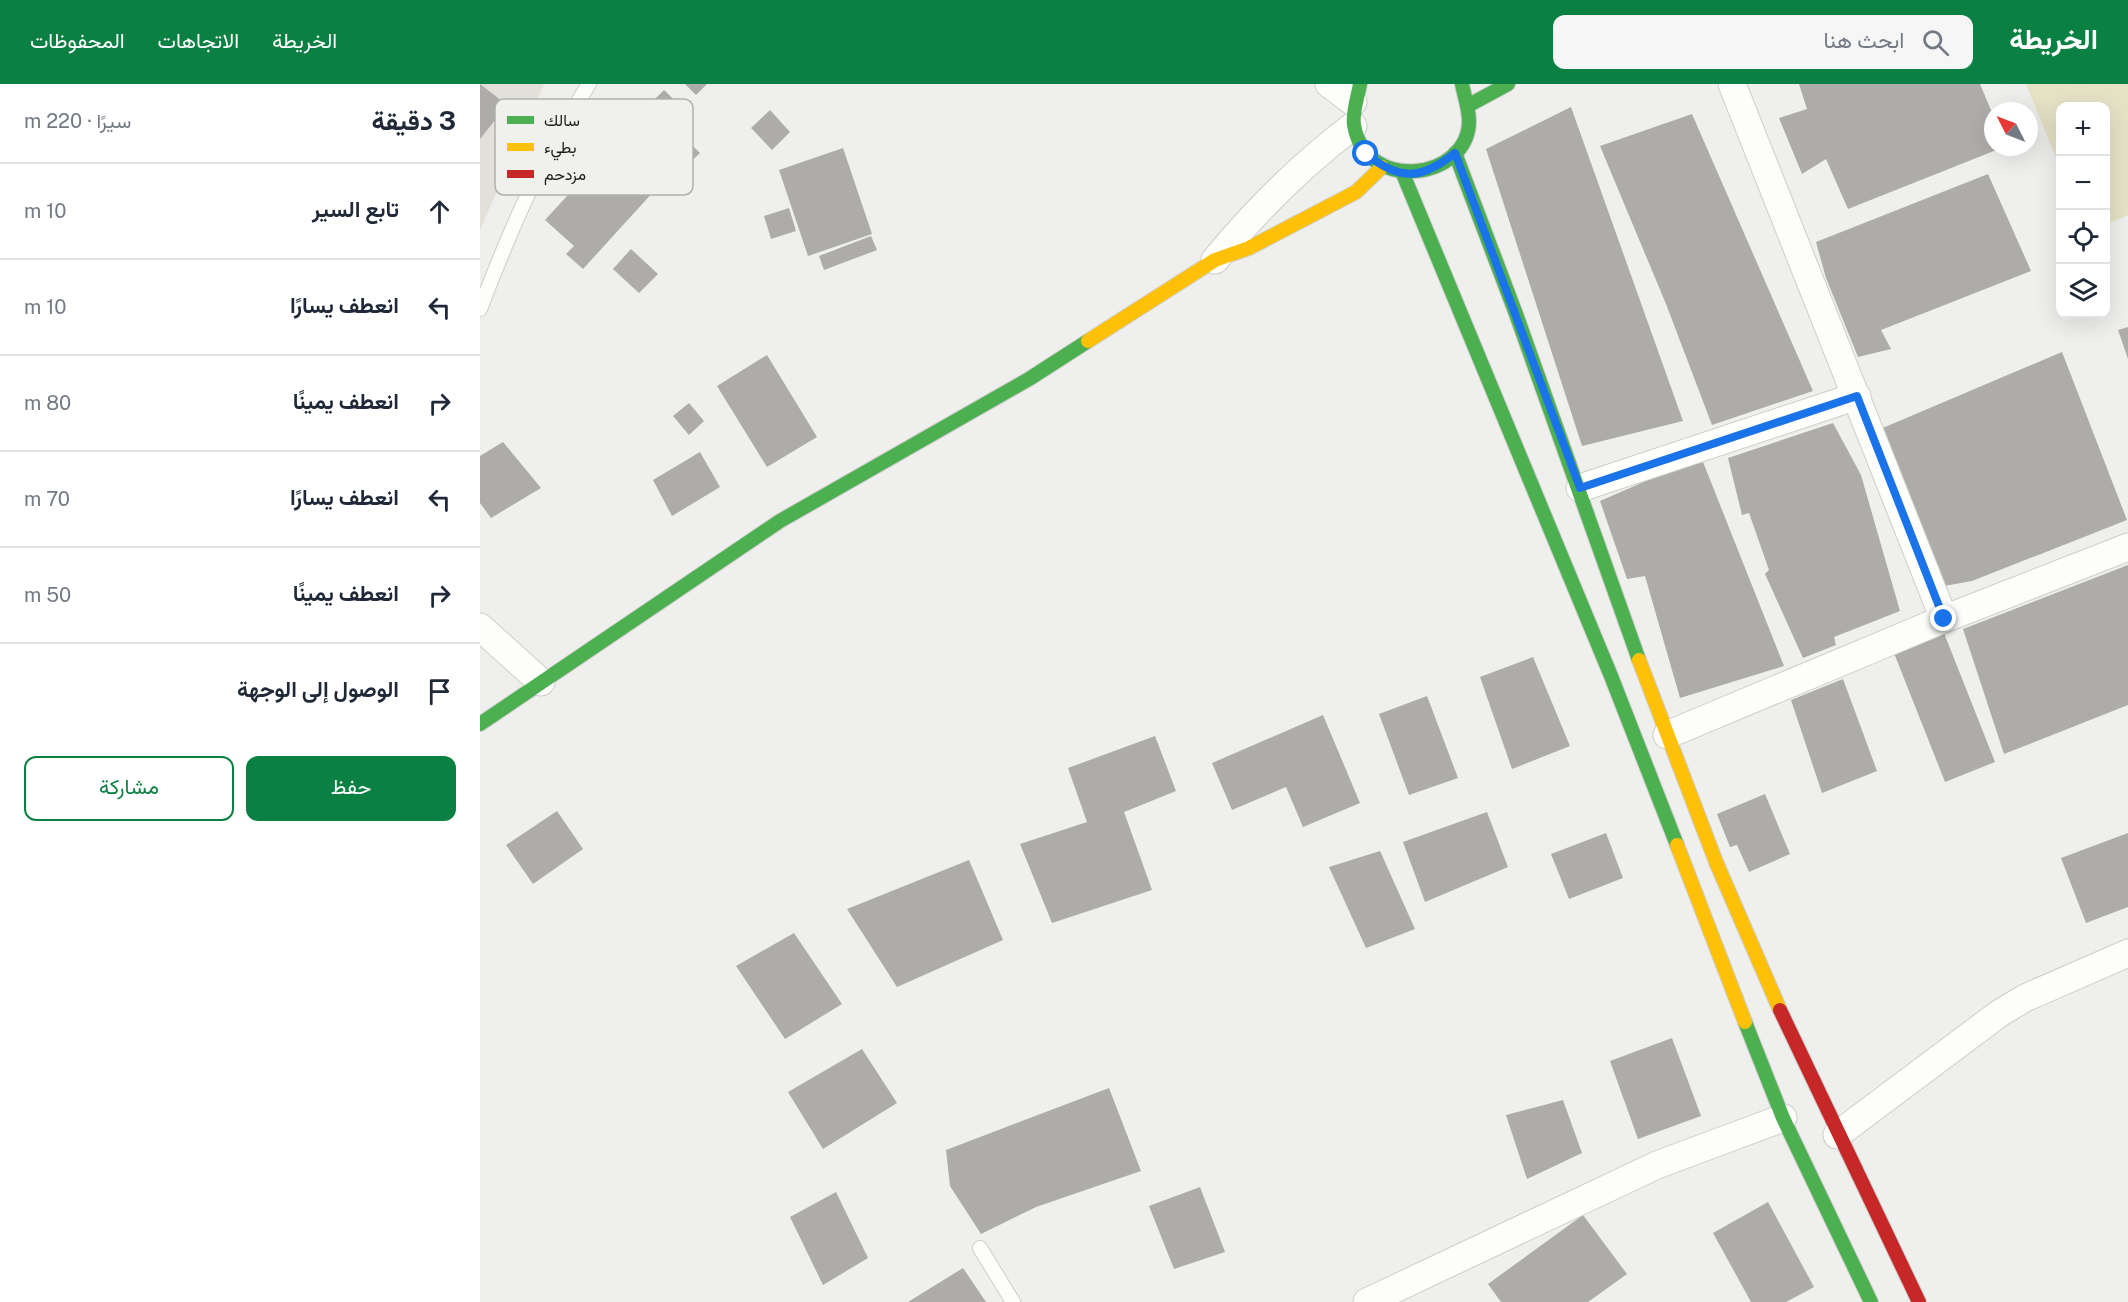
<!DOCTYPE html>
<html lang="ar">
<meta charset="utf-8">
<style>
:root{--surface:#fff;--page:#f6f6f7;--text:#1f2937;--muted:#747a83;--line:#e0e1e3;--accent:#0b8043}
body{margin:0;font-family:"Public Sans",Vazirmatn,sans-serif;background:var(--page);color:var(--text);direction:rtl}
.controls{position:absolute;right:18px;top:18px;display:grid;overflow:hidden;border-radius:12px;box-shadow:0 6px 24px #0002}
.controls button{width:54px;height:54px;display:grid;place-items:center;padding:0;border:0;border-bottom:2px solid var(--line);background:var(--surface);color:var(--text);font:30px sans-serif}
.compass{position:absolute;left:1504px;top:18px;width:54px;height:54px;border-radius:50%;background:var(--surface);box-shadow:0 6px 24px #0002;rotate:312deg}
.stop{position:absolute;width:18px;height:18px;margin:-14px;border:4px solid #1a73e8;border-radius:50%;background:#fff}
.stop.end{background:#1a73e8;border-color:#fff;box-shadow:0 2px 6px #0008}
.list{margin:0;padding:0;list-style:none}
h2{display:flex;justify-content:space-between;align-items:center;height:78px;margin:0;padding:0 24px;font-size:26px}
h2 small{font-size:20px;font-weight:400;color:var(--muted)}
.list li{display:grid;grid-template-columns:39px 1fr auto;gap:18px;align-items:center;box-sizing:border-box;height:96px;padding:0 24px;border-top:2px solid var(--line)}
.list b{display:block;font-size:22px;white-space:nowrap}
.list em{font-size:20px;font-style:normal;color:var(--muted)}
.actions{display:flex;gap:12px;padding:18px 24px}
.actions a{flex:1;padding:14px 0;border:2px solid var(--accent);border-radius:12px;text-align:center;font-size:21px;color:var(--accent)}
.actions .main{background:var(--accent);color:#fff}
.icon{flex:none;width:33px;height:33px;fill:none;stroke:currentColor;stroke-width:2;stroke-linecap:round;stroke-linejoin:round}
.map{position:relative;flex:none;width:1648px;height:1218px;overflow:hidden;direction:ltr}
header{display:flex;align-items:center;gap:36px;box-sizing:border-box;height:84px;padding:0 30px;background:var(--accent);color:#fff}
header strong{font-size:28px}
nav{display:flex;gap:33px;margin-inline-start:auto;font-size:21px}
.search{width:420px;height:54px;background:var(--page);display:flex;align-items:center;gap:15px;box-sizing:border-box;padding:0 21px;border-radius:12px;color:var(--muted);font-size:22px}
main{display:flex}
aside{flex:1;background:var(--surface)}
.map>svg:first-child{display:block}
.built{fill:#e2e0d9}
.green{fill:#e6e2c6}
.building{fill:#adacab}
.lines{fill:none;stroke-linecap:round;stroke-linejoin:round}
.lane-casing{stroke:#cdcdcb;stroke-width:16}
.street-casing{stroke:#cdcdcb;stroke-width:29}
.fast-casing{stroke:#cdcdcb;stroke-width:16}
.slow-casing{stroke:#cdcdcb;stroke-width:16}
.jam-casing{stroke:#cdcdcb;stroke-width:16}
.lane{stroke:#fdfdfc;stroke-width:14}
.street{stroke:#fdfdfc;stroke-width:27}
.fast{stroke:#4caf50;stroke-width:14}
.slow{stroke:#ffc107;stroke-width:14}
.jam{stroke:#c62828;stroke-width:14}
.route{stroke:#1a73e8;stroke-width:8}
.key{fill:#f0f0ec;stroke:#b0b0ad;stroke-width:1.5}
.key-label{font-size:16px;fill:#1b1b19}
</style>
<header>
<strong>الخريطة</strong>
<div class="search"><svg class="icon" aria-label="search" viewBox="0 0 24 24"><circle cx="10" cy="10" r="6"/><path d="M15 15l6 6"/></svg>ابحث هنا</div>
<nav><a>الخريطة</a><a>الاتجاهات</a><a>المحفوظات</a></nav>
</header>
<main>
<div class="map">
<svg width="1648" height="1218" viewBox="0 0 1648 1218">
<rect width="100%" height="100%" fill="#efefed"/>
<polygon class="built" points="0,0 64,0 0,146"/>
<polygon class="green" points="1546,0 1648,0 1648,131 1626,141 1626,22 1580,22 1580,84"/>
<g class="building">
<polygon points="0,0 27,21 0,55"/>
<polygon points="205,0 227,0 216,11"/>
<polygon points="1319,0 1500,0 1513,31 1513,63 1524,63 1368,125 1346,75 1322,90 1299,34 1327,25"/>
<polygon points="184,6 209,30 194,44 220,69 190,98 141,49"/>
<polygon points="1091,23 1203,337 1102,362 1006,65"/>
<polygon points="290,26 310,48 292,66 271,44"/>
<polygon points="1212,30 1333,307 1232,341 1186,220 1120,62"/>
<polygon points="363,64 392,150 328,172 299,86"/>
<polygon points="130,65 175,106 103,185 86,170 94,162 65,136"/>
<polygon points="1508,90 1551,187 1401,246 1411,265 1378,273 1346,194 1336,158"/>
<polygon points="309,124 316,147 291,155 284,132"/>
<polygon points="391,152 397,166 344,186 339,172"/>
<polygon points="151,165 178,190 159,209 133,185"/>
<polygon points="1648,243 1648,275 1638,246"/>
<polygon points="1582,268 1647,436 1492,497 1464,502 1398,346"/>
<polygon points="287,271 337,353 287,383 237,302"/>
<polygon points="209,319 224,337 209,351 193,332"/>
<polygon points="1353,339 1381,391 1420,527 1354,553 1356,561 1323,574 1285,490 1289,486 1269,429 1262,431 1248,374"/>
<polygon points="23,358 61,404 11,434 0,419 0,372"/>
<polygon points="220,368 240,403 192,432 173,396"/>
<polygon points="1221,373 1304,582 1200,614 1165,492 1147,495 1120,417"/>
<polygon points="1648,481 1648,621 1524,670 1483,545"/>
<polygon points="1464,549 1515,678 1465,698 1414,569"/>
<polygon points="1053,573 1090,662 1032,685 1000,593"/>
<polygon points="1363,595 1397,687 1342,709 1311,616"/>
<polygon points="947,612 978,694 929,711 899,630"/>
<polygon points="843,631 880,719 823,743 806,703 752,726 732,679"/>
<polygon points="675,652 696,707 644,728 672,806 572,839 540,760 607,738 588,684"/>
<polygon points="1285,710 1310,770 1269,788 1257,761 1250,763 1237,730"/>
<polygon points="77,727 103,765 53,800 26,761"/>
<polygon points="1007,728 1028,783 945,818 923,758"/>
<polygon points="1126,749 1143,794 1089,815 1071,770"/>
<polygon points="1648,749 1648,823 1606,839 1581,774"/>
<polygon points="900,767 935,845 886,864 849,783"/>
<polygon points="489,776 523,856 417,903 367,825"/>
<polygon points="314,849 362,920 305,955 256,882"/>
<polygon points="1192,954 1221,1032 1158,1055 1130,977"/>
<polygon points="382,965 417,1019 343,1065 308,1008"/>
<polygon points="629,1004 661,1087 556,1123 501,1150 470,1102 466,1066"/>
<polygon points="1083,1016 1102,1069 1047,1095 1026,1031"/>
<polygon points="720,1103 745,1168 694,1185 669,1122"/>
<polygon points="356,1108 388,1174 343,1201 310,1133"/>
<polygon points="1288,1118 1334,1203 1306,1218 1271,1218 1233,1149"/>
<polygon points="1103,1131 1147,1190 1108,1218 1021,1218 1008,1200"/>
<polygon points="483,1184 506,1218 428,1218"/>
</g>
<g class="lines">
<g class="lane-casing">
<g id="lane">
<path d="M 0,225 C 31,144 62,72 109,0"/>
<polyline points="500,1164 533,1218"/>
</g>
</g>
<g class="street-casing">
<g id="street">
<polyline points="849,0 873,18"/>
<polyline points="1252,0 1464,535 1648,463"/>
<path d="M 735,176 C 777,125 820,82 873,42"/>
<polyline points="1100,404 1377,312"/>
<polyline points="0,543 61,598"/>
<polyline points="1187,651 1464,535"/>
<polyline points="1357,1051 1520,929 1545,914 1648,869"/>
<polyline points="887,1218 1177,1081 1303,1034"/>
</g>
</g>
<g class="fast-casing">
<g id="fast">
<path d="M 880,0 C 878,12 872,29 874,41 C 886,111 989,95 989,37 C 989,25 984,11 982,0"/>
<polyline points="991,20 1028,0"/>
<polyline points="975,69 1036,230 1159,576"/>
<polyline points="923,90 1131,592 1197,761"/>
<polyline points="0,640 300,437 549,295 608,257"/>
<polyline points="1265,938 1303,1034 1391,1218"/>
</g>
</g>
<g class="slow-casing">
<g id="slow">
<polyline points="608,257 735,176 769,164 876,108 902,83"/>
<polyline points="1159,576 1236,778 1300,926"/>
<polyline points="1197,761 1265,938"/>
</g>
</g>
<g class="jam-casing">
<polyline id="jam" points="1300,926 1439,1218"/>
</g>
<use href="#lane" class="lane"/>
<use href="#street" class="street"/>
<use href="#fast" class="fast"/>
<use href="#slow" class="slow"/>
<use href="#jam" class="jam"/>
</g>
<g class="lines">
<path class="route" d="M 886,70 C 920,97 941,96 975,69 L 1100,404 L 1377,312 L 1464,535"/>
</g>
<rect x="15" y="15" width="198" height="96" rx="9" class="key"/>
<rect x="27" y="32" width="27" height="8" fill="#4caf50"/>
<rect x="27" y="59" width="27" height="8" fill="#ffc107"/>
<rect x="27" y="86" width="27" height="8" fill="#c62828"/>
<g class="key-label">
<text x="64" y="42">سالك</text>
<text x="64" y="69">بطيء</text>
<text x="64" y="96">مزدحم</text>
</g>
</svg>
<div class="controls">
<button>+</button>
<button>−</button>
<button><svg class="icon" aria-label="locate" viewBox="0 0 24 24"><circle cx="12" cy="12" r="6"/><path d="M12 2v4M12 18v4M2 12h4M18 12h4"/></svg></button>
<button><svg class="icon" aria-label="layers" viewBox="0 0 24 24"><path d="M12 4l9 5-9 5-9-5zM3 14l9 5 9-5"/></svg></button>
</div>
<svg class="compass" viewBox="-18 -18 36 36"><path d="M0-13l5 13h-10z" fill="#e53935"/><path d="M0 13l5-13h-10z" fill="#747a83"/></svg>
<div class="stop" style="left:886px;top:70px"></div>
<div class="stop end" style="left:1464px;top:535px"></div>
</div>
<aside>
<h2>3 دقيقة<small>سيرًا · 220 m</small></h2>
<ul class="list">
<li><svg class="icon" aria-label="ahead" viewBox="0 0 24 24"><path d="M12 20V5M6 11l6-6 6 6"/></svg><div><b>تابع السير</b></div><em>10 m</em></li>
<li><svg class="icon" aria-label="left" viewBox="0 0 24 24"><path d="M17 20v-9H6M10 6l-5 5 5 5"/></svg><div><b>انعطف يسارًا</b></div><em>10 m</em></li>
<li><svg class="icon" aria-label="right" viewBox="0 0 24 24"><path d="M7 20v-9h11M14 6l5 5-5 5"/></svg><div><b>انعطف يمينًا</b></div><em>80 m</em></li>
<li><svg class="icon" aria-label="left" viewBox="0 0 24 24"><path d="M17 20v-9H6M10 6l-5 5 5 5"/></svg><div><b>انعطف يسارًا</b></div><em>70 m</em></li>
<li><svg class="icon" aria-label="right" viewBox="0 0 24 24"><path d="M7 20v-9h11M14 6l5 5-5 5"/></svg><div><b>انعطف يمينًا</b></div><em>50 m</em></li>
<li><svg class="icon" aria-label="arrive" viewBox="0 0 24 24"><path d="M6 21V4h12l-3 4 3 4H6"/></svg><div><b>الوصول إلى الوجهة</b></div></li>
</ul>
<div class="actions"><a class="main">حفظ</a><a>مشاركة</a></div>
</aside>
</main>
